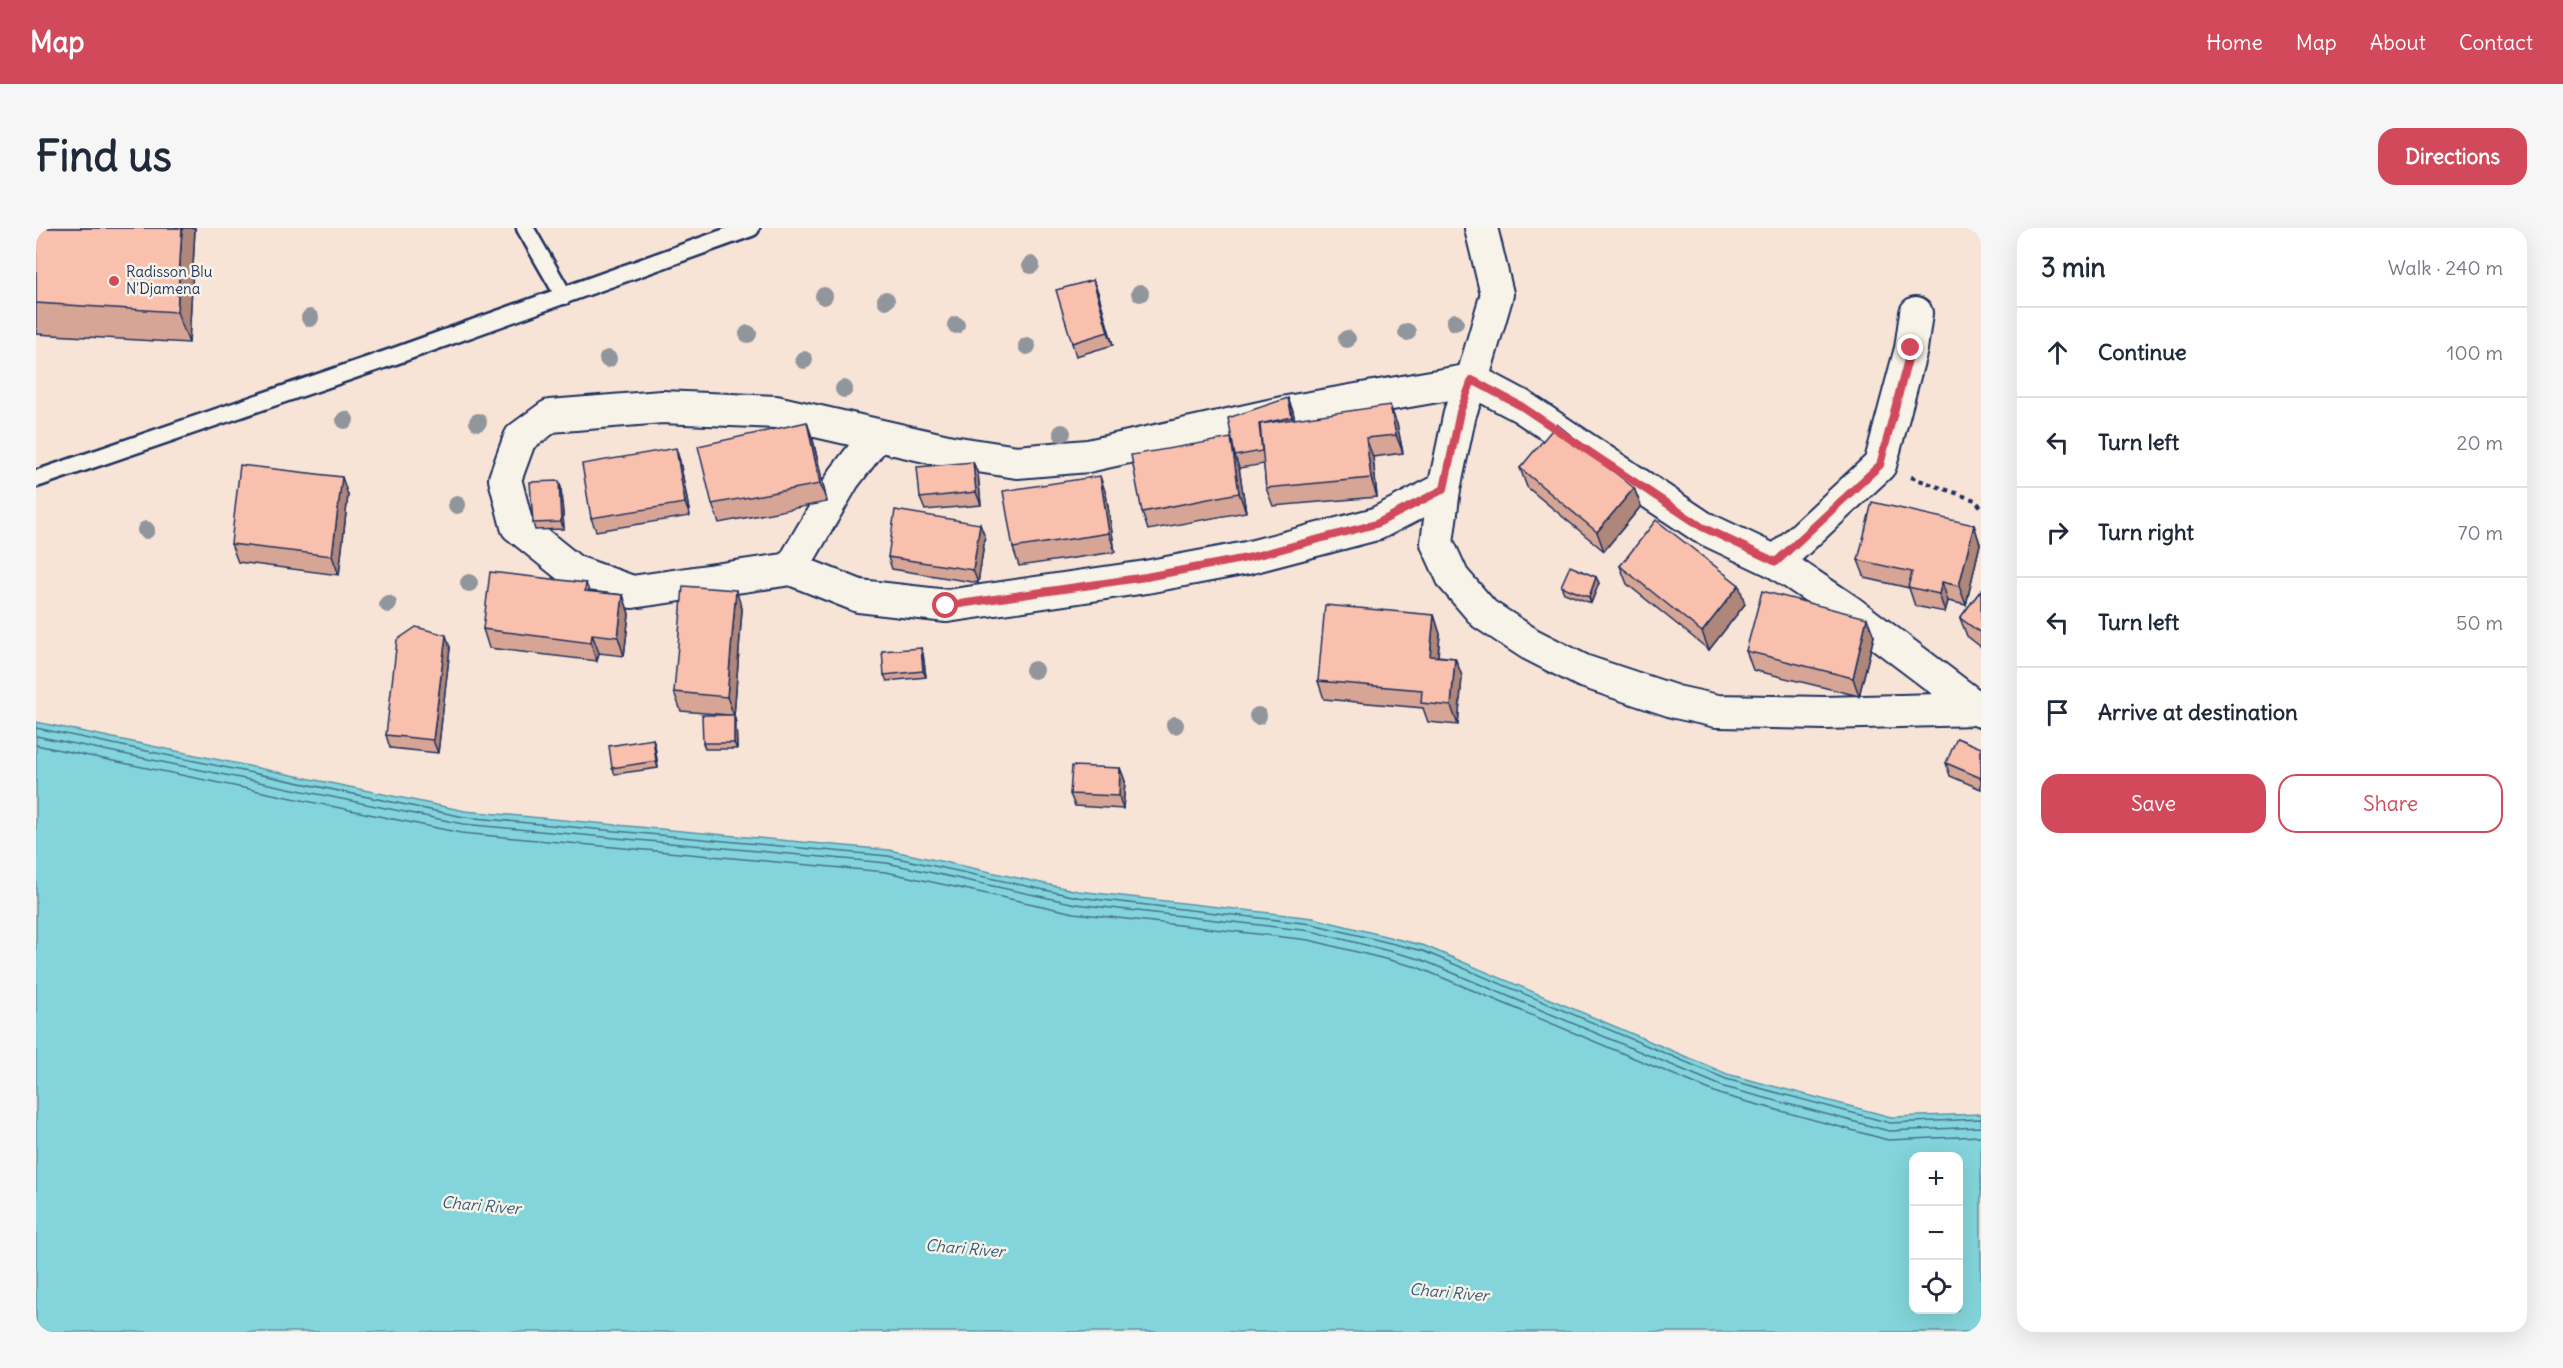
<!DOCTYPE html>
<meta charset="utf-8">
<style>
:root{--surface:#fff;--page:#f6f6f7;--text:#1f2937;--muted:#747a83;--line:#e0e1e3;--accent:#d1495b}
body{margin:0;font-family:Delius,sans-serif;background:var(--page);color:var(--text)}
.controls{position:absolute;right:18px;bottom:18px;display:grid;overflow:hidden;border-radius:12px;box-shadow:0 6px 24px #0002}
.controls button{width:54px;height:54px;display:grid;place-items:center;padding:0;border:0;border-bottom:2px solid var(--line);background:var(--surface);color:var(--text);font:30px sans-serif}
.stop{position:absolute;width:18px;height:18px;margin:-14px;border:4px solid #d1495b;border-radius:50%;background:#fff}
.stop.end{background:#d1495b;border-color:#fff;box-shadow:0 2px 6px #0008}
.list{margin:0;padding:0;list-style:none}
h2{display:flex;justify-content:space-between;align-items:center;height:78px;margin:0;padding:0 24px;font-size:26px}
h2 small{font-size:20px;font-weight:400;color:var(--muted)}
.list li{display:grid;grid-template-columns:39px 1fr auto;gap:18px;align-items:center;box-sizing:border-box;height:90px;padding:0 24px;border-top:2px solid var(--line)}
.list b{display:block;font-size:22px;white-space:nowrap}
.list em{font-size:20px;font-style:normal;color:var(--muted)}
.actions{display:flex;gap:12px;padding:18px 24px}
.actions a{flex:1;padding:14px 0;border:2px solid var(--accent);border-radius:18px;text-align:center;font-size:21px;color:var(--accent)}
.actions .main{background:var(--accent);color:#fff}
.icon{flex:none;width:33px;height:33px;fill:none;stroke:currentColor;stroke-width:2;stroke-linecap:round;stroke-linejoin:round}
.map{position:relative;flex:none;width:1945px;height:1104px;overflow:hidden;border-radius:18px}
header{display:flex;align-items:center;gap:36px;box-sizing:border-box;height:84px;padding:0 30px;background:var(--accent);color:#fff}
header strong{font-size:28px}
nav{display:flex;gap:33px;margin-inline-start:auto;font-size:21px}
.intro{display:flex;align-items:center;justify-content:space-between;box-sizing:border-box;height:144px;padding:0 36px}
h1{margin:0;font-size:42px}
.button{padding:15px 27px;border-radius:18px;background:var(--accent);color:#fff;font-size:21px;font-weight:700}
main{display:flex;gap:36px;padding:0 36px}
aside{flex:1;background:var(--surface);border-radius:18px;box-shadow:0 6px 24px #0002}
.map>svg:first-child{display:block}
.water{fill:#83d5db;stroke:#5993a9;stroke-width:1.5;fill-rule:evenodd}
.lines{fill:none;stroke-linecap:round;stroke-linejoin:round}
.shore{stroke:#457190;stroke-width:1.5}
.service-casing{stroke:#1b2f5e;stroke-width:21}
.minor-casing{stroke:#1b2f5e;stroke-width:36}
.path{stroke:#1b2f5e;stroke-width:4;stroke-dasharray:4.5 4.5;stroke-linecap:butt}
.service{stroke:#f7f3e8;stroke-width:16}
.minor{stroke:#f7f3e8;stroke-width:32}
.tree{fill:#91959c}
.wall{fill:#d6a596;stroke:#1b2f5e;stroke-width:1.5}
.shaded-wall{fill:#ae867a;stroke:#1b2f5e;stroke-width:1.5}
.building{fill:#f9c0ae;stroke:#1b2f5e;stroke-width:1.5}
.route{stroke:#d1495b;stroke-width:8}
.poi-dot{fill:#d1495b;stroke:#f7f3e8;stroke-width:2}
.labels{text-anchor:middle;stroke-width:5;stroke-linejoin:round;paint-order:stroke}
.poi-label{font-size:15px;fill:#1b2f5e;stroke:#f7f3e8;text-anchor:start}
.water-label{font-size:16px;font-style:italic;fill:#35587d;stroke:#f7f3e8}
</style>
<header>
<strong>Map</strong>
<nav><a>Home</a><a>Map</a><a>About</a><a>Contact</a></nav>
</header>
<div class="intro"><h1>Find us</h1><a class="button">Directions</a></div>
<main>
<div class="map">
<svg width="1945" height="1104" viewBox="0 0 1945 1104">
<rect width="100%" height="100%" fill="#f8e4d7"/>
<filter id="ink" filterUnits="userSpaceOnUse"><feTurbulence type="fractalNoise" baseFrequency=".0167" numOctaves="2"/><feDisplacementMap in="SourceGraphic" scale="12" xChannelSelector="R" yChannelSelector="G"/><feConvolveMatrix kernelMatrix="1 2 1 2 8 2 1 2 1" color-interpolation-filters="sRGB"/></filter>
<g filter="url(#ink)">
<path class="water" d="M 0,494 L 429,583 L 853,622 L 1042,663 L 1277,690 L 1389,718 L 1691,846 L 1855,889 L 1945,886 L 1945,1104 L 0,1104 ZM 1878,928 L 1922,928 L 1922,1082 L 1878,1082 Z"/>
<g class="lines">
<g class="shore">
<polyline points="0,500 428,589 852,628 1041,669 1276,696 1387,723 1690,851 1854,895 1945,891"/>
<polyline points="0,508 427,596 851,635 1040,676 1275,703 1384,731 1688,859 1853,903 1945,899"/>
<polyline points="0,517 425,605 850,644 1038,685 1273,712 1381,739 1686,867 1852,912 1945,908"/>
</g>
<g class="service-casing">
<g id="service">
<polyline points="489,0 528,68"/>
<polyline points="0,251 359,128 715,0"/>
</g>
</g>
<g class="minor-casing">
<g id="minor">
<polyline points="1445,0 1461,66 1436,152 1424,185 1408,261 1401,315 1417,350 1448,386 1494,416 1547,443 1640,474 1681,483 1789,485 1940,481"/>
<polyline points="1408,261 1340,296 1211,330 1110,349 911,378 823,368 755,341 596,364 537,343 481,298 469,251 484,210 514,188 626,179 740,184 916,224 981,234 1052,228 1246,185 1436,152 1485,178 1666,299 1740,334 1813,383 1945,483"/>
<polyline points="1740,334 1844,237 1875,121 1880,85"/>
<polyline points="755,341 808,250 840,208"/>
</g>
</g>
<polyline class="path" points="1875,249 1939,272 1945,279"/>
<use href="#service" class="service"/>
<use href="#minor" class="minor"/>
</g>
<g class="tree">
<circle cx="995" cy="37" r="9"/>
<circle cx="1104" cy="65" r="9"/>
<circle cx="788" cy="68" r="9"/>
<circle cx="850" cy="72" r="9"/>
<circle cx="274" cy="90" r="9"/>
<circle cx="1419" cy="94" r="9"/>
<circle cx="920" cy="97" r="9"/>
<circle cx="1371" cy="104" r="9"/>
<circle cx="712" cy="106" r="9"/>
<circle cx="1311" cy="111" r="9"/>
<circle cx="991" cy="118" r="9"/>
<circle cx="572" cy="131" r="9"/>
<circle cx="768" cy="132" r="9"/>
<circle cx="808" cy="161" r="9"/>
<circle cx="309" cy="192" r="9"/>
<circle cx="442" cy="194" r="9"/>
<circle cx="1026" cy="205" r="9"/>
<circle cx="421" cy="277" r="9"/>
<circle cx="110" cy="302" r="9"/>
<circle cx="433" cy="355" r="9"/>
<circle cx="352" cy="376" r="9"/>
<circle cx="998" cy="442" r="9"/>
<circle cx="1222" cy="488" r="9"/>
<circle cx="1139" cy="497" r="9"/>
</g>
<g class="wall">
<polygon points="0,0 159,0 153,115 0,106"/>
<polygon points="1057,52 1077,117 1040,128 1036,115"/>
<polygon points="1257,183 1258,191 1361,196 1367,225 1337,229 1341,269 1237,278 1230,260 1228,236 1203,240 1210,284 1112,302 1106,284 1195,210"/>
<polygon points="777,212 791,274 683,295 676,276"/>
<polygon points="644,233 654,288 560,303 555,290"/>
<polygon points="937,234 942,246 945,277 889,282 884,270"/>
<polygon points="1484,240 1598,260 1605,278 1568,323 1491,259"/>
<polygon points="525,260 528,301 499,302 497,295"/>
<polygon points="1070,266 1079,324 983,338 977,320"/>
<polygon points="312,267 303,347 202,334 195,316"/>
<polygon points="1938,297 1944,316 1930,377 1912,373 1909,384 1879,378 1873,360 1829,350 1822,332"/>
<polygon points="949,309 942,355 856,341 852,329"/>
<polygon points="1584,338 1709,376 1673,422 1591,356"/>
<polygon points="1560,349 1563,355 1555,375 1528,365 1525,358"/>
<polygon points="550,355 553,363 587,367 593,386 588,428 563,425 561,433 453,420 447,401"/>
<polygon points="1945,362 1945,419 1931,408 1924,390"/>
<polygon points="706,381 698,488 700,494 701,521 669,521 667,515 694,487 645,483 638,464"/>
<polygon points="1398,387 1404,406 1402,428 1419,430 1426,448 1422,497 1392,494 1387,480 1288,471 1282,453"/>
<polygon points="1838,408 1823,468 1717,442 1710,423"/>
<polygon points="414,420 402,525 354,520 350,507"/>
<polygon points="885,420 887,426 890,449 851,453 848,447"/>
<polygon points="617,511 619,518 622,540 579,546 576,540"/>
<polygon points="1945,520 1945,561 1914,548 1910,535"/>
<polygon points="1084,540 1089,553 1087,581 1039,578 1034,566"/>
</g>
<g class="shaded-wall">
<polygon points="146,0 159,0 153,115 141,84"/>
<polygon points="1057,52 1062,64 1077,117 1072,104"/>
<polygon points="1252,170 1257,183 1261,202 1256,189"/>
<polygon points="1354,177 1361,196 1367,225 1360,207"/>
<polygon points="771,194 777,212 791,274 784,256"/>
<polygon points="1195,210 1199,228 1203,240 1210,284 1203,265"/>
<polygon points="1330,210 1337,229 1341,269 1335,250"/>
<polygon points="640,220 644,233 654,288 649,275"/>
<polygon points="937,234 942,246 945,277 940,264"/>
<polygon points="1064,248 1070,266 1079,324 1073,305"/>
<polygon points="306,249 312,267 303,347 296,328"/>
<polygon points="523,253 525,260 528,301 525,294"/>
<polygon points="1598,260 1605,278 1568,323 1561,304"/>
<polygon points="944,296 949,309 942,355 937,342"/>
<polygon points="1938,297 1944,316 1930,377 1923,358"/>
<polygon points="1560,349 1563,355 1555,375 1553,369"/>
<polygon points="1906,354 1912,373 1909,384 1903,366"/>
<polygon points="1703,357 1709,376 1673,422 1666,404"/>
<polygon points="700,362 706,381 698,488 691,469"/>
<polygon points="587,367 593,386 588,428 582,409"/>
<polygon points="1398,387 1404,406 1400,446 1394,428"/>
<polygon points="1831,390 1838,408 1823,468 1817,450"/>
<polygon points="556,406 563,425 561,433 555,415"/>
<polygon points="410,407 414,420 402,525 397,512"/>
<polygon points="885,420 887,426 890,449 887,443"/>
<polygon points="1419,430 1426,448 1422,497 1415,478"/>
<polygon points="698,487 700,494 701,521 698,515"/>
<polygon points="617,511 619,518 622,540 620,533"/>
<polygon points="1084,540 1089,553 1087,581 1083,568"/>
</g>
<g class="building">
<polygon points="0,0 146,0 141,84 0,75"/>
<polygon points="1057,52 1072,104 1036,115 1020,62"/>
<polygon points="1252,170 1256,189 1223,196 1226,223 1199,228 1192,190"/>
<polygon points="1354,177 1360,207 1330,210 1335,250 1230,260 1224,196"/>
<polygon points="771,194 784,256 676,276 662,218"/>
<polygon points="1521,196 1598,260 1561,304 1484,240"/>
<polygon points="1195,210 1203,265 1106,284 1095,227"/>
<polygon points="640,220 649,275 555,290 546,236"/>
<polygon points="937,234 940,264 884,270 881,239"/>
<polygon points="204,237 306,249 296,328 195,316"/>
<polygon points="1064,248 1073,305 977,320 967,263"/>
<polygon points="523,253 525,294 497,295 494,254"/>
<polygon points="1836,274 1938,297 1923,358 1906,354 1903,366 1872,359 1876,344 1822,332"/>
<polygon points="859,282 944,296 937,342 852,329"/>
<polygon points="1620,292 1703,357 1666,404 1584,338"/>
<polygon points="1534,338 1560,349 1553,369 1525,358"/>
<polygon points="454,344 550,355 549,363 587,367 582,409 556,406 555,415 447,401"/>
<polygon points="647,358 700,362 691,469 638,464"/>
<polygon points="1945,362 1945,405 1924,390"/>
<polygon points="1726,363 1831,390 1817,450 1710,423"/>
<polygon points="1289,377 1398,387 1394,428 1419,430 1415,478 1385,475 1386,462 1282,453"/>
<polygon points="380,399 410,407 397,512 350,507 361,412"/>
<polygon points="885,420 887,443 848,447 846,423"/>
<polygon points="666,487 698,487 698,515 667,515"/>
<polygon points="1921,510 1945,520 1945,550 1910,535"/>
<polygon points="617,511 620,533 576,540 573,518"/>
<polygon points="1036,538 1084,540 1083,568 1034,566"/>
</g>
</g>
<g class="lines" filter="url(#ink)">
<polyline class="route" points="910,378 1110,349 1211,330 1340,296 1408,261 1424,184 1436,152 1485,178 1666,299 1740,334 1844,237 1875,120"/>
</g>
<circle class="poi-dot" cx="78" cy="53" r="6"/>
<g class="labels">
<g class="poi-label">
<text x="90" y="49">Radisson Blu<tspan x="90" dy="17">N'Djamena</tspan></text>
</g>
<g class="water-label">
<text transform="translate(445 977) rotate(5)" y="6">Chari River</text>
<text transform="translate(929 1020) rotate(5)" y="6">Chari River</text>
<text transform="translate(1413 1064) rotate(5)" y="6">Chari River</text>
</g>
</g>
</svg>
<div class="controls">
<button>+</button>
<button>−</button>
<button><svg class="icon" aria-label="locate" viewBox="0 0 24 24"><circle cx="12" cy="12" r="6"/><path d="M12 2v4M12 18v4M2 12h4M18 12h4"/></svg></button>
</div>
<div class="stop" style="left:910px;top:378px"></div>
<div class="stop end" style="left:1875px;top:120px"></div>
</div>
<aside>
<h2>3 min<small>Walk · 240 m</small></h2>
<ul class="list">
<li><svg class="icon" aria-label="ahead" viewBox="0 0 24 24"><path d="M12 20V5M6 11l6-6 6 6"/></svg><div><b>Continue</b></div><em>100 m</em></li>
<li><svg class="icon" aria-label="left" viewBox="0 0 24 24"><path d="M17 20v-9H6M10 6l-5 5 5 5"/></svg><div><b>Turn left</b></div><em>20 m</em></li>
<li><svg class="icon" aria-label="right" viewBox="0 0 24 24"><path d="M7 20v-9h11M14 6l5 5-5 5"/></svg><div><b>Turn right</b></div><em>70 m</em></li>
<li><svg class="icon" aria-label="left" viewBox="0 0 24 24"><path d="M17 20v-9H6M10 6l-5 5 5 5"/></svg><div><b>Turn left</b></div><em>50 m</em></li>
<li><svg class="icon" aria-label="arrive" viewBox="0 0 24 24"><path d="M6 21V4h12l-3 4 3 4H6"/></svg><div><b>Arrive at destination</b></div></li>
</ul>
<div class="actions"><a class="main">Save</a><a>Share</a></div>
</aside>
</main>
